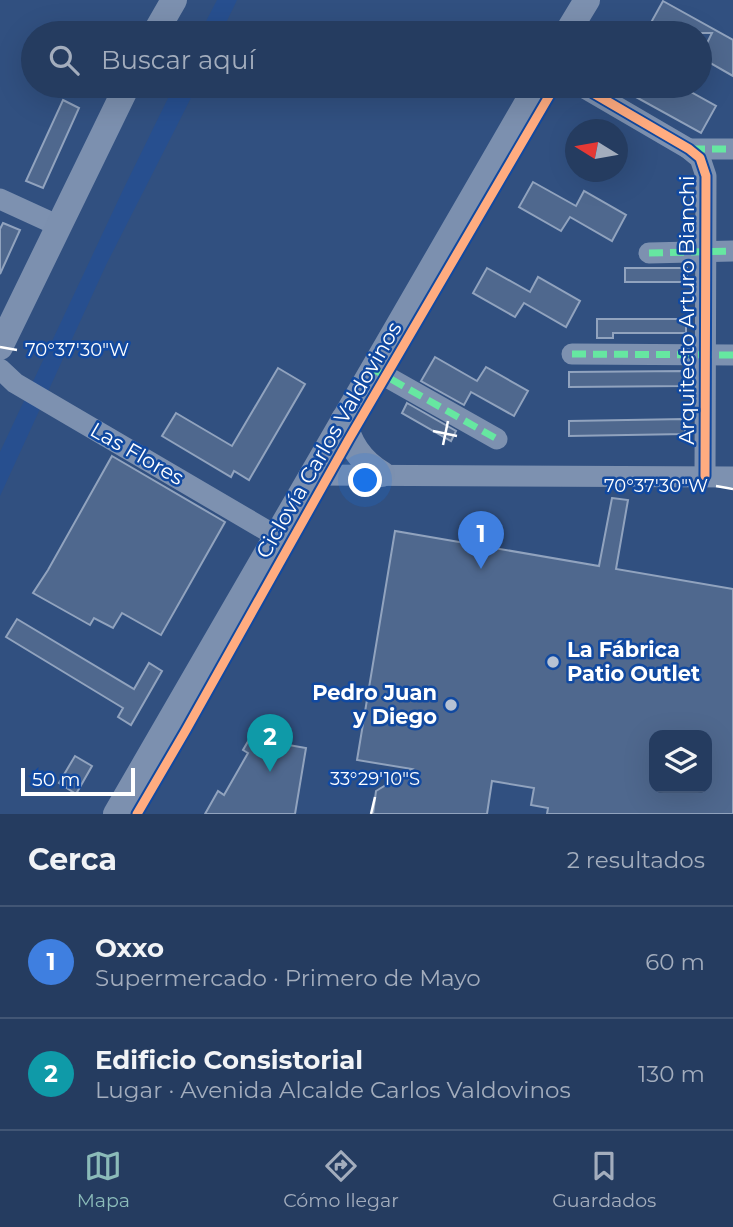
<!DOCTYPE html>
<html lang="es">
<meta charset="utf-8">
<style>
:root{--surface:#253c60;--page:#314769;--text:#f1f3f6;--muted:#a3adbd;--line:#425675;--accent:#8bbbb9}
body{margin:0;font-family:Montserrat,sans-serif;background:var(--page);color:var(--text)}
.controls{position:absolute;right:21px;bottom:21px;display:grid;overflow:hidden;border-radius:14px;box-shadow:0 7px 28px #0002}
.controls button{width:63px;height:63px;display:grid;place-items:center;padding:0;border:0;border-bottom:2px solid var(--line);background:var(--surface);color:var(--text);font:35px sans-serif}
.compass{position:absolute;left:565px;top:119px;width:63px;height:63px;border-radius:50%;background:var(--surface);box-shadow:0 7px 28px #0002;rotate:281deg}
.scale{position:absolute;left:21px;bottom:18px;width:114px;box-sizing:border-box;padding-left:7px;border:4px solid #fff;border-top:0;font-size:19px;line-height:24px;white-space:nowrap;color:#fff;-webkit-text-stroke:5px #1149a0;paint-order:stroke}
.you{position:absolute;left:366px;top:481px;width:24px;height:24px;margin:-18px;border:5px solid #fff;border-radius:50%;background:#1a73e8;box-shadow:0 0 0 10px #1a73e833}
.badge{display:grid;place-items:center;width:46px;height:46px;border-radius:50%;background:var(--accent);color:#fff;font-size:23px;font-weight:700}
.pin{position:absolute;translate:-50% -58px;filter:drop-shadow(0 2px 4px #0008)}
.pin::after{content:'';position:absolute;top:37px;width:24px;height:21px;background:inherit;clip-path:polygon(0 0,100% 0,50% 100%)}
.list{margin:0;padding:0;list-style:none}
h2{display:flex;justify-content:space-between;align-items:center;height:91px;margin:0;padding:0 28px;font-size:30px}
h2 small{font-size:23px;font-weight:400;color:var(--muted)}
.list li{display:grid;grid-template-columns:46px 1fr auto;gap:21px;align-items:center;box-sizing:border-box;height:112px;padding:0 28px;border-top:2px solid var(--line)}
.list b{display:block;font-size:26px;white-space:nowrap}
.list p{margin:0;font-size:23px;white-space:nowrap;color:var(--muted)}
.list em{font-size:23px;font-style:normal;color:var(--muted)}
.icon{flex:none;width:38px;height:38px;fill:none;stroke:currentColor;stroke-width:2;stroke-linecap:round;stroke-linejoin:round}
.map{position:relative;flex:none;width:733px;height:814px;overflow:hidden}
.search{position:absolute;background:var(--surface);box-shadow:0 7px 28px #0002;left:21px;right:21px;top:21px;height:77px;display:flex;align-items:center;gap:18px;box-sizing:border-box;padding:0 24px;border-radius:38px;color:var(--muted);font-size:26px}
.sheet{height:315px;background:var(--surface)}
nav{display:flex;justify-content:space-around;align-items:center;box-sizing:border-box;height:98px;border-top:2px solid var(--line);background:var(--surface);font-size:19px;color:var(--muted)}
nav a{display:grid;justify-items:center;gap:4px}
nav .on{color:var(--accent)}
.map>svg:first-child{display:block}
.water{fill:#274f8f}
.building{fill:#4f688e;stroke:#91a3be;stroke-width:2;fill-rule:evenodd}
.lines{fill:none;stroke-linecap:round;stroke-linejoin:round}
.minor{stroke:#7d91b0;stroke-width:21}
.major{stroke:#7c90af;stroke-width:26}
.quiet{stroke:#66e7a1;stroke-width:7;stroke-dasharray:14 7;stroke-linecap:butt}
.cycleway-casing{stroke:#1149a0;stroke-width:13}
.cycleway{stroke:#ffac80;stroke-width:9}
.ticks{fill:none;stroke:#fff;stroke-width:2.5}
.poi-dot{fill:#b7c2d3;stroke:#1149a0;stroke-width:2.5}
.labels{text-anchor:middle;stroke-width:5;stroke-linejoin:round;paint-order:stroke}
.street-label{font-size:21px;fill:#fff;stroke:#1149a0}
.poi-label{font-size:21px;font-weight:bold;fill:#fff;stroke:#1149a0;text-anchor:start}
.ticks-label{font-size:18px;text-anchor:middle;fill:#fff;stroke:#1149a0;stroke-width:5;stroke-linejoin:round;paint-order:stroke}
</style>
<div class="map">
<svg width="733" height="814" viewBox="0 0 733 814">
<rect width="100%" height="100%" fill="#315080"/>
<g class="water">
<polygon points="217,0 237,0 221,33 200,33"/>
<polygon points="174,86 197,86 106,265 0,496 0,452 123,190"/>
</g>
<g class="building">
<polygon points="663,1 733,40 733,76 700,57 712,33 658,33 648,28"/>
<polygon points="616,86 680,86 716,106 701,133"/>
<polygon points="63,100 79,108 43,188 26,181"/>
<polygon points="533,182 576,206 584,191 626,215 612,241 570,217 561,231 519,207"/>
<polygon points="3,223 20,230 0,274 0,229"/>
<polygon points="487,268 530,292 538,277 580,301 566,327 524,303 515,317 473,293"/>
<rect x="625" y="268" width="62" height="14"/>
<polygon points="597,319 686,319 686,333 613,333 613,338 597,338"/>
<polygon points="435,357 477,381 486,367 528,391 514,416 471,392 464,405 421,381"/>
<polygon points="278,368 305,384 249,480 234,471 231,477 162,436 176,413 232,446"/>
<polygon points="684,371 685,386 569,387 569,372"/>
<polygon points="407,403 456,431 451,441 402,413"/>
<polygon points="685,419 685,434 569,436 569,421"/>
<polygon points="112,456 225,522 161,635 122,613 113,628 94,618 90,625 33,593 48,570"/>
<path d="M 612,498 L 628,500 L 616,569 L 733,589 L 733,814 L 547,814 L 548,808 L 531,805 L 534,788 L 492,781 L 487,814 L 373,814 L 376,791 L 412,769 L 357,760 L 395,531 L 599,566 ZM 654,735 L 707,735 L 707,788 L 654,788 Z"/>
<polygon points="17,619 134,689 149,663 162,671 131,725 118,717 123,708 6,637"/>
<polygon points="253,733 266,741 306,748 295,814 205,814 218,791 224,795 248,753 243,750"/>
<polygon points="75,756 92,766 76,794 59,783"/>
</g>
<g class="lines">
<g class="minor">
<polyline points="581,86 689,149 700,158 706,176 705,476"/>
<polyline points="689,149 733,149"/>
<polyline points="0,199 59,226"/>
<polyline points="649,253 733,251"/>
<polyline points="572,354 733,355"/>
<polyline points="0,369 15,383 276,536"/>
<polyline points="373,369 497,439"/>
<polyline points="312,475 733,477"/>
</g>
<g class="major">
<polyline points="155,33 174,0"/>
<polyline points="567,33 587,0"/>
<polyline points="0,347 127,86"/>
<path d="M 344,419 C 348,443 360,461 382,474"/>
<polyline points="116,814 537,86"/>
</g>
<g class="quiet">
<polyline points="691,149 733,149"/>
<polyline points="649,253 733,251"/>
<polyline points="572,354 733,355"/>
<polyline points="373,369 497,439"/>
</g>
<g class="cycleway-casing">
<g id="cycleway">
<polyline points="581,86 689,149 700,158 706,176 705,476"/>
<polyline points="137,814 186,730 349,439 555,86"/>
</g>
</g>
<use href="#cycleway" class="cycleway"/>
</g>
<path class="ticks" d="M 0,347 L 17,350M 433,431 L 457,436M 443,445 L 448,421M 716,486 L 733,489M 371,814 L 375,797"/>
<g class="poi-dot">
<circle cx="553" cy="662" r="7"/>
<circle cx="451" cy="705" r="7"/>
</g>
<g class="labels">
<g class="street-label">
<text transform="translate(687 310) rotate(-90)" y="7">Arquitecto Arturo Bianchi</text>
<text transform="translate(329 440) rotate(-60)" y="7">Ciclovía Carlos Valdovinos</text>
<text transform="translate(137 454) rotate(30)" y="7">Las Flores</text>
</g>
<g class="poi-label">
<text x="567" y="657">La Fábrica<tspan x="567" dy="24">Patio Outlet</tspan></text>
<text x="437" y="700" text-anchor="end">Pedro Juan<tspan x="437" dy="24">y Diego</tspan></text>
</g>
</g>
<g class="ticks-label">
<text x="77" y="356">70°37'30"W</text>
<text x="656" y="492">70°37'30"W</text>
<text x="375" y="785">33°29'10"S</text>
</g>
</svg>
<div class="controls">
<button><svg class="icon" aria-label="layers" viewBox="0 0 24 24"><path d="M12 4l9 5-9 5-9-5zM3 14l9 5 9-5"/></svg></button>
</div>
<svg class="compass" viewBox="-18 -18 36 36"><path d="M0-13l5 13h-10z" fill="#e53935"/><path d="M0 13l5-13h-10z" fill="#a3adbd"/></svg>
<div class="scale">50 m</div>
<div class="you"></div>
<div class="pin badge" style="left:481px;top:569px;background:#3f7fe0">1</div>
<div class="pin badge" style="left:270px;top:772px;background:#0f9aa8">2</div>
<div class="search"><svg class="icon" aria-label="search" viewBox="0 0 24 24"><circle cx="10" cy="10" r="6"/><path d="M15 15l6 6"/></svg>Buscar aquí</div>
</div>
<section class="sheet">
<h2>Cerca<small>2 resultados</small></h2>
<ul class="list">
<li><span class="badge" style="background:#3f7fe0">1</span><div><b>Oxxo</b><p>Supermercado · Primero de Mayo</p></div><em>60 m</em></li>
<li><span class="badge" style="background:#0f9aa8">2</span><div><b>Edificio Consistorial</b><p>Lugar · Avenida Alcalde Carlos Valdovinos</p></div><em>130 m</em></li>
</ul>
</section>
<nav>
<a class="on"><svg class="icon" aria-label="map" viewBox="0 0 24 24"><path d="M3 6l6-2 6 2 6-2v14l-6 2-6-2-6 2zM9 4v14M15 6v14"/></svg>Mapa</a>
<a><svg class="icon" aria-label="directions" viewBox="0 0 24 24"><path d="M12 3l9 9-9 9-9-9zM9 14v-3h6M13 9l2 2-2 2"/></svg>Cómo llegar</a>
<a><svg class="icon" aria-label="saved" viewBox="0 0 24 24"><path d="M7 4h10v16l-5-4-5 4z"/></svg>Guardados</a>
</nav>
